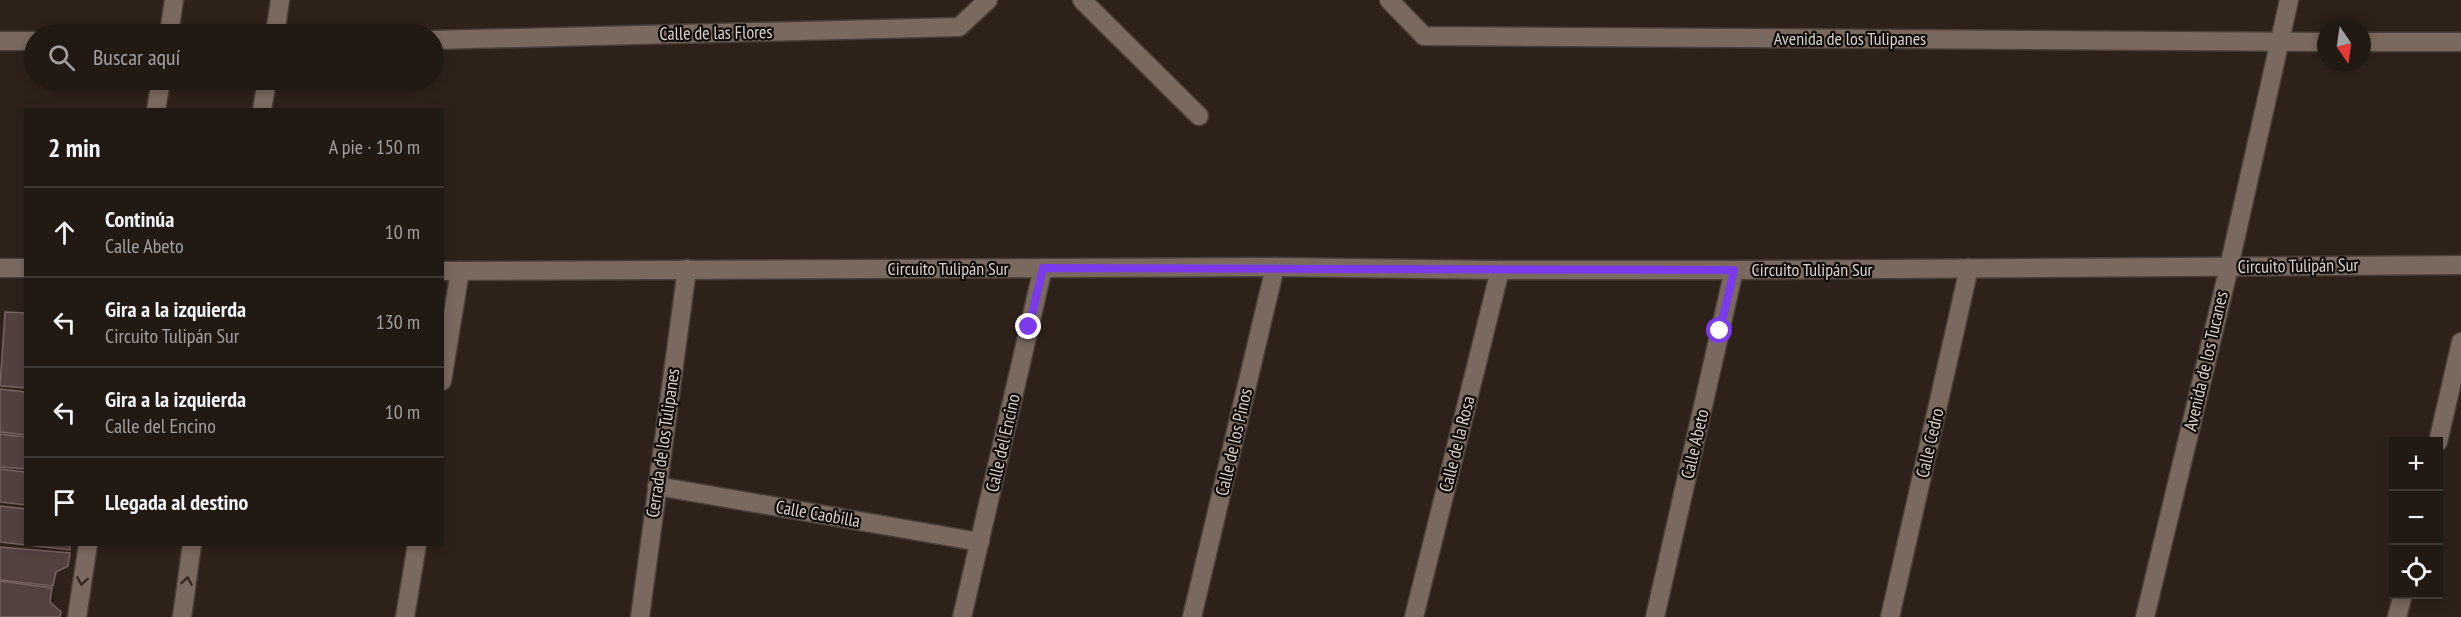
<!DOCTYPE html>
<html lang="es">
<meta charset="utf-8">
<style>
:root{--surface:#221913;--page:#2a221c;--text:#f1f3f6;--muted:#a2a0a0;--line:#3f3833}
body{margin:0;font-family:"PT Sans Narrow",sans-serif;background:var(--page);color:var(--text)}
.controls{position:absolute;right:18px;bottom:18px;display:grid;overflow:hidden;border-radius:0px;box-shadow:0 3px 9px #0003}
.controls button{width:54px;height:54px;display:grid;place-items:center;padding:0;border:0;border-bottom:2px solid var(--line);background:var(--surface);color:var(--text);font:30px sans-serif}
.compass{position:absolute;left:2317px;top:18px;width:54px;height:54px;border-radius:50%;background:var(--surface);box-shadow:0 3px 9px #0003;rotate:167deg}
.stop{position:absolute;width:18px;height:18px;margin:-14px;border:4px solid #7c3aed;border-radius:50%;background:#fff}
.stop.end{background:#7c3aed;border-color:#fff;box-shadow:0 2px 6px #0008}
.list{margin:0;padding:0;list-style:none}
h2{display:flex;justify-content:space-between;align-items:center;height:78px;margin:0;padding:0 24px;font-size:26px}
h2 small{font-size:20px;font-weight:400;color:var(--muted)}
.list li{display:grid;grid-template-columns:39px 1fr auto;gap:18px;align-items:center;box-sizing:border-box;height:90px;padding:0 24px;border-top:2px solid var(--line)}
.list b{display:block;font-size:22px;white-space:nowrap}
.list p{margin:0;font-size:20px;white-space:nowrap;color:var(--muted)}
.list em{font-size:20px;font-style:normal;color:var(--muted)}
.icon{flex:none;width:33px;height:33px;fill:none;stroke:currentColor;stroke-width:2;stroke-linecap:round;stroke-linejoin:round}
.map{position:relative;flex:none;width:2461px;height:617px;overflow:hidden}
.search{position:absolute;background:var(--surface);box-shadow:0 3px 9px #0003;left:24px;top:24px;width:420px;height:66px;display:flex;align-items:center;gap:15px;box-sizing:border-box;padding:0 21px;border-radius:33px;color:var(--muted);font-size:22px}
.panel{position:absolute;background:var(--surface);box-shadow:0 3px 9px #0003;left:24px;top:108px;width:420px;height:438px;border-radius:0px}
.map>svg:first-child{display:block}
.building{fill:#534140;stroke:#776361;stroke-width:1.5}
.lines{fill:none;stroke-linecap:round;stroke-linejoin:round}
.minor-casing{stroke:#493e38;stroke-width:21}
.minor{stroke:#79695f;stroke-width:18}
.oneway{stroke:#312823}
.route{stroke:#7c3aed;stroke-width:8}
.labels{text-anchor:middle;stroke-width:4.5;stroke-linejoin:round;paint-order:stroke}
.street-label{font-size:18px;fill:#dad1cb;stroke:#120c09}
</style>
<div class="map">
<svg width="2461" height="617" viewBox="0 0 2461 617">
<rect width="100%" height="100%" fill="#2e2119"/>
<g class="building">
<polygon points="5,312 26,313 26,388 0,386"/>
<polygon points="0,389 26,392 26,435 0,432"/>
<polygon points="0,434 26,437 26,469 0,467"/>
<polygon points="0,469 26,472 26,505 0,502"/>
<polygon points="0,506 26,509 26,544 70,544 70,550 0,542"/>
<polygon points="0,547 70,553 68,566 56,572 53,586 0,580"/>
<polygon points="0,581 52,588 50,602 61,612 60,617 0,617"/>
</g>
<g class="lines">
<g class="minor-casing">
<g id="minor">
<polyline points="1082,0 1199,116"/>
<polyline points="1389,0 1424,36 2326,42"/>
<polyline points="169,34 174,0"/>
<polyline points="275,34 280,0"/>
<polyline points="434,40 959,27 988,0"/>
<polyline points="0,41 34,41"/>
<polyline points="2362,42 2461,42"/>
<polyline points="156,110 161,80"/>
<polyline points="262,110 267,80"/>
<polyline points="0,268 26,268"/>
<polyline points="442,271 1275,267 1500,270 1734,270 2461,265"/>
<polyline points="442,381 460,271"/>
<polyline points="2438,442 2461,342"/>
<polyline points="657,486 980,542"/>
<polyline points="77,617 88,544"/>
<polyline points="182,617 192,544"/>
<polyline points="405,617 417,544"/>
<polyline points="640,617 687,269"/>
<polyline points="962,617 1043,268"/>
<polyline points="1192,617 1275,267"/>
<polyline points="1414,617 1500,270"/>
<polyline points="1655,617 1734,270"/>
<polyline points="1890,617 1969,268"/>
<polyline points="2145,617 2229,267 2289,0"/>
<polyline points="2397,617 2403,594"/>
</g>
</g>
<use href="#minor" class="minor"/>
</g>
<defs><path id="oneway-chevron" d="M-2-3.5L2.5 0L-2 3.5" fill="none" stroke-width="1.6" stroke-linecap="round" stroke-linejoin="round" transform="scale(1.5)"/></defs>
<g class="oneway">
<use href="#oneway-chevron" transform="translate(82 581) rotate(99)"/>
<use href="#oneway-chevron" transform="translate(187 581) rotate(-81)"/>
</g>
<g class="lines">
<polyline class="route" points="1029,327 1043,268 1734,270 1720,331"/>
</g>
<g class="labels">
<g class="street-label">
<text transform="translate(716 33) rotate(-1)" y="6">Calle de las Flores</text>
<text x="1850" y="45">Avenida de los Tulipanes</text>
<text transform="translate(2298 266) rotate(-1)" y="6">Circuito Tulipán Sur</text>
<text x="948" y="275">Circuito Tulipán Sur</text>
<text x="1812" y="276">Circuito Tulipán Sur</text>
<text transform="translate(2206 361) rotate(-77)" y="6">Avenida de los Tucanes</text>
<text transform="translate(1234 442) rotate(-77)" y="6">Calle de los Pinos</text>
<text transform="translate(663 443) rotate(-82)" y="6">Cerrada de los Tulipanes</text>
<text transform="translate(1003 443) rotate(-77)" y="6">Calle del Encino</text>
<text transform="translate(1930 443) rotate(-77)" y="6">Calle Cedro</text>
<text transform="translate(1457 444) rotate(-76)" y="6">Calle de la Rosa</text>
<text transform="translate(1695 444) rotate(-77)" y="6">Calle Abeto</text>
<text transform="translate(818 514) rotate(10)" y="6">Calle Caobilla</text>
</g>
</g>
</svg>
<div class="controls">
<button>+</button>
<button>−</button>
<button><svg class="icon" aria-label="locate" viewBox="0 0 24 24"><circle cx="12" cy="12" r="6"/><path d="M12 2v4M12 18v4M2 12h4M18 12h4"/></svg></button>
</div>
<svg class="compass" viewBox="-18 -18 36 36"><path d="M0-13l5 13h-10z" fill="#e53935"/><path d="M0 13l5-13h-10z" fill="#a2a0a0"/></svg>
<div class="stop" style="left:1720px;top:331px"></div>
<div class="stop end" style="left:1029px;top:327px"></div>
<div class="search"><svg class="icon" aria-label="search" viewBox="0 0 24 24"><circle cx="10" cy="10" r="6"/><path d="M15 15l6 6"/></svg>Buscar aquí</div>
<section class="panel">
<h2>2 min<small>A pie · 150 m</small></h2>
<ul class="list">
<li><svg class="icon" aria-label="ahead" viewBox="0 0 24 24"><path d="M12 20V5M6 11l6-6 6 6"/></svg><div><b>Continúa</b><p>Calle Abeto</p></div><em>10 m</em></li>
<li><svg class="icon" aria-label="left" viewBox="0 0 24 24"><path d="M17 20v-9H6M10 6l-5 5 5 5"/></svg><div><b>Gira a la izquierda</b><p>Circuito Tulipán Sur</p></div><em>130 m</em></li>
<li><svg class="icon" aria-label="left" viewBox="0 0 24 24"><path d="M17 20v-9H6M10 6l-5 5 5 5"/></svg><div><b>Gira a la izquierda</b><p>Calle del Encino</p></div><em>10 m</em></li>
<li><svg class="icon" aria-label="arrive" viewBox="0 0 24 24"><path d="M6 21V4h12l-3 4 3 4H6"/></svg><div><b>Llegada al destino</b></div></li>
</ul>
</section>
</div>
